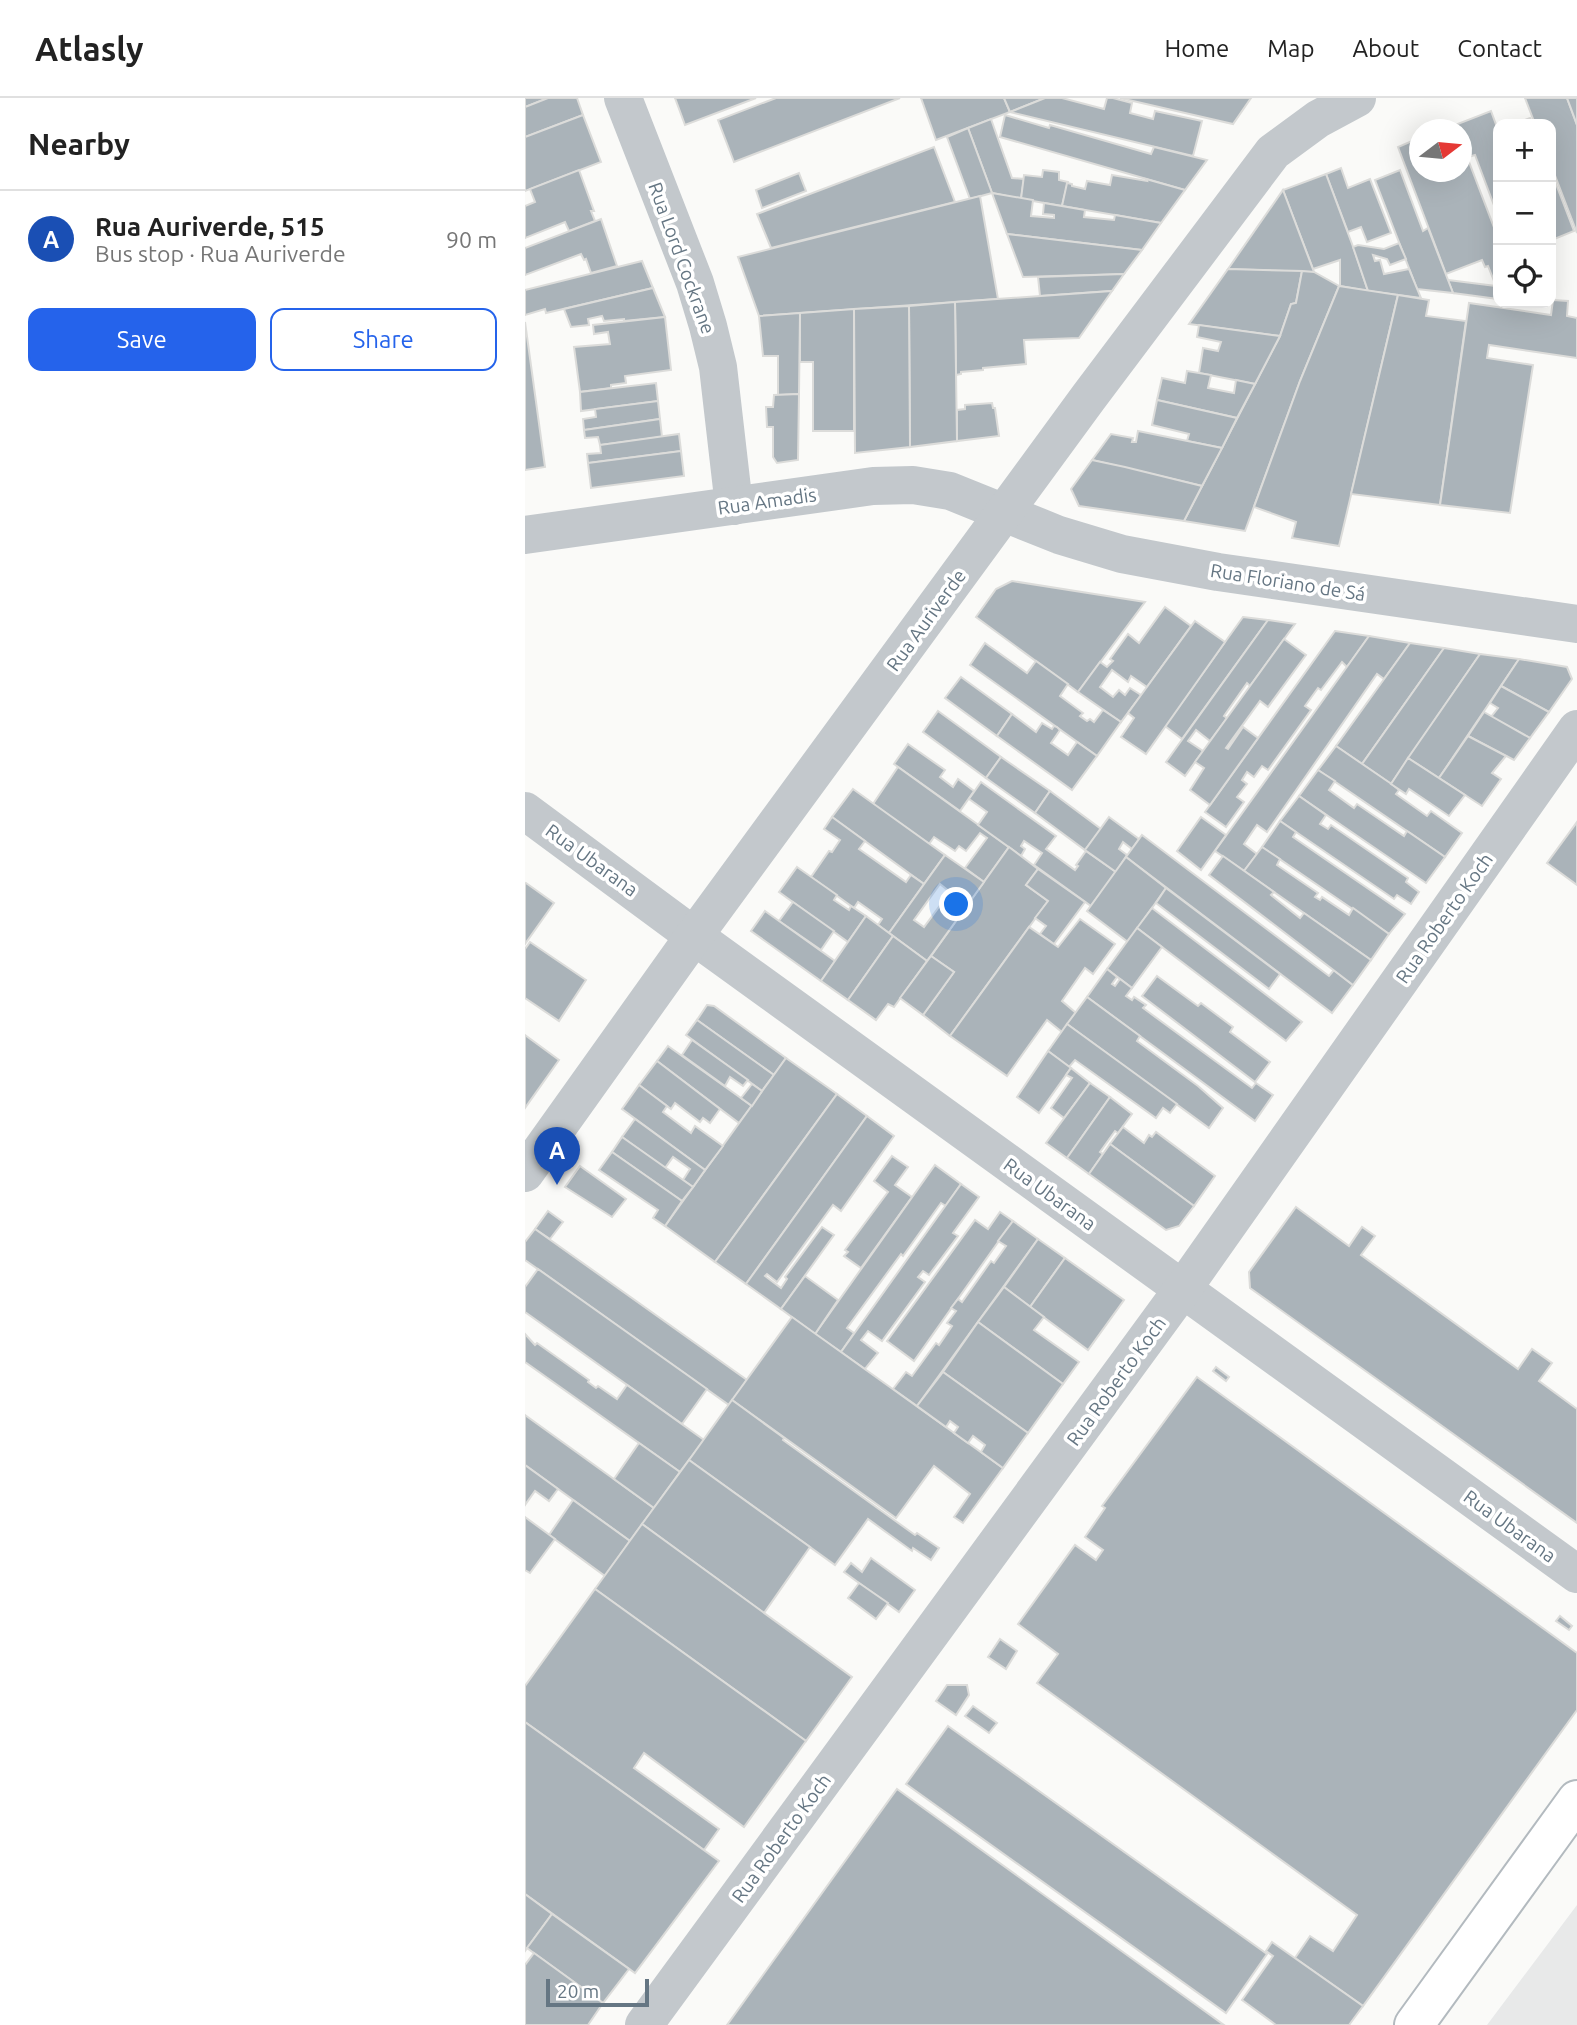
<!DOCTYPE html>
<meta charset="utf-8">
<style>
:root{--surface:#fff;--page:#f6f6f6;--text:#222;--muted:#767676;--line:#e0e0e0;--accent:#2563eb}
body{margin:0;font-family:Ubuntu,sans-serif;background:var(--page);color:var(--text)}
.controls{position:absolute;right:21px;top:21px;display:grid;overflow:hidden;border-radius:14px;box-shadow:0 7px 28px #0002}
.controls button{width:63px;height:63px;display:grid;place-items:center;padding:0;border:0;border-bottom:2px solid var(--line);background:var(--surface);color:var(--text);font:35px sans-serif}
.compass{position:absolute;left:884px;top:21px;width:63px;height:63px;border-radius:50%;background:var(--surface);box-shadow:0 7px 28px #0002;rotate:74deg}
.scale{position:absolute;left:21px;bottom:18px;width:103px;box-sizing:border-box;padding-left:7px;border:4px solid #657683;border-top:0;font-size:19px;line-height:24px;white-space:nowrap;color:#657683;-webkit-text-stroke:5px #fff;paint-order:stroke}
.you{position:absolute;left:432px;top:807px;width:24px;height:24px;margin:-18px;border:5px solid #fff;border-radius:50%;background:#1a73e8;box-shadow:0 0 0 10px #1a73e833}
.badge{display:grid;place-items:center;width:46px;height:46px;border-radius:50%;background:var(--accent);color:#fff;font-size:23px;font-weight:700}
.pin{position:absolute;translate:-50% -58px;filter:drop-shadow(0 2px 4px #0008)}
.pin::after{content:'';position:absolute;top:37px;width:24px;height:21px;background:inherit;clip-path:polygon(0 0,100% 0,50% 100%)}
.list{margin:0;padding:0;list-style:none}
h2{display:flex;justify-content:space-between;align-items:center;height:91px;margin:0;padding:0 28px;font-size:30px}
h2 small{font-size:23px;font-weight:400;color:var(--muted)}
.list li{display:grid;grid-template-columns:46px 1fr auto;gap:21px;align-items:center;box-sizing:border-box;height:98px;padding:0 28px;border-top:2px solid var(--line)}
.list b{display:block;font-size:26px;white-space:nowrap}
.list p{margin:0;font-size:23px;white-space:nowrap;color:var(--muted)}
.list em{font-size:23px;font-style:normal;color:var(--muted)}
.actions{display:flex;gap:14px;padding:21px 28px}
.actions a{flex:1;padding:16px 0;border:2px solid var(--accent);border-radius:14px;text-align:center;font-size:24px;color:var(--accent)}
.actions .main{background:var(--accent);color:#fff}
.icon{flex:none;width:38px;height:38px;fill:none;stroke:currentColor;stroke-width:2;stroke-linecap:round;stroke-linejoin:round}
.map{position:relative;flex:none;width:1052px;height:1927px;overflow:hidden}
header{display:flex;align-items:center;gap:42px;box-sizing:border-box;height:98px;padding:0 35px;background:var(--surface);border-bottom:2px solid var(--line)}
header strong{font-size:33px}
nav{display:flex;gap:38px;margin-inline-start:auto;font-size:24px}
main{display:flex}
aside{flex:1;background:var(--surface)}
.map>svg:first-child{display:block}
.built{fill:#e8e9e9}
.building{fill:#aab3b9;stroke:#dcdcda;stroke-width:2;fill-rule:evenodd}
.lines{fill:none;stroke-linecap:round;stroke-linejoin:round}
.secondary-casing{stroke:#b3babf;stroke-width:42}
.street{stroke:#c3c8cc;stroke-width:38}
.secondary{stroke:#fff;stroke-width:38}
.labels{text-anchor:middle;stroke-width:7;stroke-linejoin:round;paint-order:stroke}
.street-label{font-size:19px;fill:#657683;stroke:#fff}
</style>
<header>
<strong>Atlasly</strong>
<nav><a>Home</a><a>Map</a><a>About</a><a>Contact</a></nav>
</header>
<main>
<aside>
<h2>Nearby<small></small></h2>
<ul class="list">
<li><span class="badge" style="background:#1a4fb4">A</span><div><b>Rua Auriverde, 515</b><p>Bus stop · Rua Auriverde</p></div><em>90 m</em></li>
</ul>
<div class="actions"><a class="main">Save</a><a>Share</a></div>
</aside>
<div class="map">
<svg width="1052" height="1927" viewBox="0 0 1052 1927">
<rect width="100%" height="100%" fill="#fafaf8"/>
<polygon class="built" points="1052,1807 1052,1927 962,1927"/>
<g class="building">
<polygon points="0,0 23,0 0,9"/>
<polygon points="23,0 52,0 58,17 0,39 0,9"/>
<polygon points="150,0 231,0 160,27"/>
<polygon points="251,0 375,0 209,64 193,22"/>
<polygon points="396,0 479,0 485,14 411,42"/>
<polygon points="479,0 520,0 485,14"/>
<polygon points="520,0 537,0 579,11 582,0 588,0 607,5 605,15 628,21 630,13 677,23 668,58 485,14"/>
<polygon points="595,0 726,0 708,26"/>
<polygon points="1000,0 1042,0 1052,27 1052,135 1026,67 1026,26 1010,26"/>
<polygon points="1042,0 1052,0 1052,27"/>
<polygon points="966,13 973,32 973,118 950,57 943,59 936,43 936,32 932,32 930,27"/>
<polygon points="58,17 76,64 0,93 0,39"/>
<polygon points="480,17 524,30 525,27 626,56 629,49 682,62 660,92 475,39"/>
<polygon points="1005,20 1008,26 990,26"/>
<polygon points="466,21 487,80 499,81 496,101 467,95 443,30"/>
<polygon points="443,30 467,95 445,101 422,39"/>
<polygon points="894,40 894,74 936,74 936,43 973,140 973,201 928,195 923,182 971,188 963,168 960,169 957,162 921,176 873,49"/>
<polygon points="409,49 430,104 246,150 232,116"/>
<polygon points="816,70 823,90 845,81 866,135 842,144 836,129 823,134 801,76"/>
<polygon points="54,72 69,113 66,113 70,123 44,133 40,124 0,140 0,108 10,104 5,91"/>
<polygon points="518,72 534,74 534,82 543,84 537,108 496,101 499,77 517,79"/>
<polygon points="875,72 898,133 903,130 928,195 892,191 850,82"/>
<polygon points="1026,73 1049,133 1027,142 1026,139"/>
<polygon points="274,75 281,93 237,110 231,92"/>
<polygon points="801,76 830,154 843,193 815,188 815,162 788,171 758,92"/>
<polygon points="587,77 622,83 621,81 660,92 636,125 537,108 542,85 547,86 547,88 560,91 562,83 585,87"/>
<polygon points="758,92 789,174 703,171"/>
<polygon points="467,95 508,102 506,118 529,120 529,117 518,116 519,105 560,112 559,119 589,122 590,117 636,125 617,152 482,136"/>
<polygon points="455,98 473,201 234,218 213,159"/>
<polygon points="76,121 92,168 66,175 61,161 59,162 56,156 0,177 0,150"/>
<polygon points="482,136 617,152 599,176 498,179"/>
<polygon points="874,145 881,161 865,167 862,161 848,157 850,163 855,162 859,176 884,171 896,200 843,193 828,149 833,147 859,151"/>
<polygon points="117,163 128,190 21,215 20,211 0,217 0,192"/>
<polygon points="703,171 777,173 771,205 766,206 755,238 664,226"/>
<polygon points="777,173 789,174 814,188 775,283 720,433 659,423 755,238 766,206 771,205"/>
<polygon points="599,176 587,193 515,198 513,179"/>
<polygon points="814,188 873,197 814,448 767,440 771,424 729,409 775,283"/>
<polygon points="128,190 140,219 99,223 99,221 79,223 77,218 63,221 64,227 46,229 39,211"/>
<polygon points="587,193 554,240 499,242 501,266 458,270 458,272 436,274 436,276 431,277 430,204"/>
<polygon points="873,197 904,202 901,218 941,223 915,407 826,396"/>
<polygon points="1028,202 1043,203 1042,218 1052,220 1052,260 964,247 962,260 1008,267 985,415 915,407 944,205 1026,217"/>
<polygon points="430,204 432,343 385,349 384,208"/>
<polygon points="384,208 385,349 330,355 329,211"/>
<polygon points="329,211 329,333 288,333 288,264 275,264 275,215"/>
<polygon points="275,215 274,296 253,297 253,258 238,258 234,218"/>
<polygon points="140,219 146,272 100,278 101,285 86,287 86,290 55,294 49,249 85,246 83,234 69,236 68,227"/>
<polygon points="0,224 20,369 0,372"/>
<polygon points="674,227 755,238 730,286 674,275 678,250 693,253 696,244 672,239"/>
<polygon points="662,273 686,277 683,290 709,295 711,282 730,286 712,320 632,302 637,280 660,285"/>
<polygon points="131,285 133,303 56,313 55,294"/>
<polygon points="274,296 273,362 252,365 248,359 248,329 242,329 241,309 248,309 249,297"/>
<polygon points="632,302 712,320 697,350 662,343 664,336 627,327"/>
<polygon points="133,303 135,321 59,332 58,321 71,319 70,311"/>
<polygon points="467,305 468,310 470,310 474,338 432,343 432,312 440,311 440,307"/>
<polygon points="135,321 137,339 75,347 73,339 60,340 59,332"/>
<polygon points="613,333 697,350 677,388 567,362 586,336 608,340 607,344 611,344"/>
<polygon points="154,336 156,353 63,365 62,356 76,355 75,347"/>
<polygon points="156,353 159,378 66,390 63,365"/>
<polygon points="567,362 600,369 677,388 659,423 554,408 546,391"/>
<polygon points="487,483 620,504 553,594 451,519 471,491"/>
<polygon points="640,509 666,528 622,589 606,578 603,584 587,572 575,589 588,599 594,592 600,597 605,590 616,597 596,624 553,594 575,564 582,569 588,563 585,561 603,536 614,545"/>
<polygon points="718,519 743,522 657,641 640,628"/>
<polygon points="743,522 770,526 725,588 722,585 699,618 702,620 685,643 671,632 663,643 678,653 660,678 641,664"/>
<polygon points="670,523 700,544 621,656 596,639 609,620 603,615"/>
<polygon points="810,533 844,538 822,569 817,564 796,592 793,590 780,608 786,612 743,672 737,668 729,679 722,674 717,682 722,686 712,699 719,704 701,729 680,714"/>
<polygon points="844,538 885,545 859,581 852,576 742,734 732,727 719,746 732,756 719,773 690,753"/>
<polygon points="759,541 781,557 743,609 735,603 701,650 703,651 718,629 733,640 685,707 665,692 679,670 670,664"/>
<polygon points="460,545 502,575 511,563 543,586 535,598 558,615 555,618 562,623 565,621 569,624 578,612 596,624 572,658 445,567"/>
<polygon points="885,545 919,550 837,666 811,648"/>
<polygon points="919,550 955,556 866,686 837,666"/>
<polygon points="955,556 994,561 914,680 883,660"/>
<polygon points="994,561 1042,569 1047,581 1024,614 976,588"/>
<polygon points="436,579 487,616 472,638 420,600"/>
<polygon points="976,588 1024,614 1005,640 966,619 973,610 965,605"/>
<polygon points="413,613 476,659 461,680 398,634"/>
<polygon points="959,614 1005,640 989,662 943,638"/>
<polygon points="487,616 511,634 517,625 527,631 529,628 532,629 535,632 526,645 543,657 552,644 572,658 547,692 472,638"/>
<polygon points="943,638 981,658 967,675 976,681 957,708 914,680"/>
<polygon points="383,646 420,672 415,679 428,689 433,681 449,693 435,713 369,666"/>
<polygon points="811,648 868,687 874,692 871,696 902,718 906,713 937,735 920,759 793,672"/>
<polygon points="476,659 525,693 510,715 461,680"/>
<polygon points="883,660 940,697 924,718 884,691 881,696 866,686"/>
<polygon points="373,669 484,749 459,784 440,770 462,740 455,735 441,753 434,748 430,753 409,739 404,746 348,706"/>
<polygon points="793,672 810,683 804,692 829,710 832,706 879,738 882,733 920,759 901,785 774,698"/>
<polygon points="456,684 531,738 521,751 550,772 553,768 551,767 561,753 591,774 566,808 509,767 517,755 499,743 496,748 500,751 496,758 453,727 462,714 444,701"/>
<polygon points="328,691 420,757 399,786 307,719"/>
<polygon points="525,693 576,731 560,752 510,715"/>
<polygon points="774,698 801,717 795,726 803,731 806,727 883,780 881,784 894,794 886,806 872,797 869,801 755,723"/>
<polygon points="307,719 340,743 334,751 381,784 386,777 399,786 364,835 353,827 357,821 333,804 329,810 286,779 304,753 307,754 315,742 299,731"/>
<polygon points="584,719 614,741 607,751 598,744 594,751 602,757 591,774 560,752"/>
<polygon points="676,719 701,737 676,772 652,753"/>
<polygon points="755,723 771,734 768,739 880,816 864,836 737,749"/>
<polygon points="1052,724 1052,787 1022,765"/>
<polygon points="617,737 804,878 809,872 828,887 807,915 601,759"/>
<polygon points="484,749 513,771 501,787 523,803 425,938 398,917 429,874 406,858"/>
<polygon points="737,749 755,761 752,767 793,795 790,799 795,802 797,799 824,817 828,810 864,836 846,862 719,773"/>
<path d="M 420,757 L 459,784 L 402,863 L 364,835 ZM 415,786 L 425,794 L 399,829 L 389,822 Z"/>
<polygon points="698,758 749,794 746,797 775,820 779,815 846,862 828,887 684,777"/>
<polygon points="601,759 641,790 603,844 562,813"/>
<polygon points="272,769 312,797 309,802 324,812 326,808 341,818 323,844 254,794"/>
<polygon points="513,771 560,804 529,846 515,836 521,828 510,820 523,803 501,787"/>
<polygon points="1,785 29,805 0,846 0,786"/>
<polygon points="641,790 755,876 744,891 631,805"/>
<polygon points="268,804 309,833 296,852 254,823"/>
<polygon points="627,810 777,924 761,943 612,830"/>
<polygon points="240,813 310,863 296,883 226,833"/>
<polygon points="341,818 368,838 323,902 296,883"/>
<polygon points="555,821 590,846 568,876 560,870 537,903 551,915 537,934 522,922 482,978 425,938 504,829 533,849"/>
<polygon points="612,830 637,849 607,890 582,871"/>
<polygon points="368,838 402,863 369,909 363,906 351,922 323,902"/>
<polygon points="5,844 61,882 34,923 0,900 0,851"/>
<polygon points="406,858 429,874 398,917 375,900"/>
<polygon points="582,871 592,879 587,886 590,888 595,881 607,890 601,898 607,902 609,899 621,907 618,910 727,990 731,985 748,997 730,1023 562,899"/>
<polygon points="632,878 673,908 676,905 708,929 705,934 745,964 730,984 617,898"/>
<polygon points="562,899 615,938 612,943 673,988 698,1010 684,1030 542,926"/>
<polygon points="182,907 189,908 261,960 249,977 172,922"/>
<polygon points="172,922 249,977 237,993 161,937"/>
<polygon points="542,926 652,1006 645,1015 638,1010 631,1020 550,962 544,969 523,953"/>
<polygon points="0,937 34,962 0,1010"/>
<polygon points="167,942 223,982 218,988 205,979 200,988 157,957"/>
<polygon points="143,948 227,1008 214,1025 132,963"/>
<polygon points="523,953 546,970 514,1015 492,999"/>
<polygon points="261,960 312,996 190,1164 140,1128"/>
<polygon points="132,963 195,1011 185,1025 178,1020 175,1024 150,1005 146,1011 114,987"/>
<polygon points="546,970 565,985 539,1020 526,1010 547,980 541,977"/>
<polygon points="565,985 585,999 542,1060 521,1045"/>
<polygon points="227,986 237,993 227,1008 216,1000"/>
<polygon points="114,987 142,1008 138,1014 166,1035 170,1028 198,1048 180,1072 97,1011"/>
<polygon points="312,996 342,1018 221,1186 190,1164"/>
<polygon points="585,999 607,1016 593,1035 590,1033 575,1054 578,1056 564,1076 542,1060"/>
<polygon points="342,1018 369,1038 316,1113 308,1107 252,1184 242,1176 240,1178 256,1190 262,1181 260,1179 297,1129 309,1137 256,1211 221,1186"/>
<polygon points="110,1021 180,1072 168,1089 158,1082 165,1071 148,1059 140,1070 97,1039"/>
<polygon points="598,1029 619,1045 624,1037 627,1039 631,1034 690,1078 669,1108 585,1046"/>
<polygon points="97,1039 168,1089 157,1103 87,1054"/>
<polygon points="585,1046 669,1108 654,1128 641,1132 564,1076"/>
<polygon points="87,1054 157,1103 140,1128 128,1120 133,1112 74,1072"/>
<polygon points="367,1058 383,1069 370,1087 387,1099 336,1170 319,1158 323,1154 320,1152 363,1094 349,1083"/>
<polygon points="410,1067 436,1086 421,1108 416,1105 378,1158 376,1156 322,1230 329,1235 316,1254 290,1236"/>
<polygon points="55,1068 101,1101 87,1119 40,1089"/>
<polygon points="436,1086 454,1099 428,1135 433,1138 404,1177 398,1173 393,1179 400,1184 357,1243 343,1233 336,1242 353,1255 340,1271 316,1254"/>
<polygon points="771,1109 824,1148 837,1129 850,1138 836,1157 993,1271 1007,1251 1027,1265 1014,1283 1052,1311 1052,1425 725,1190 724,1174"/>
<polygon points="23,1113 38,1124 25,1141 10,1131"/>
<polygon points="475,1114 488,1123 389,1263 362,1243 450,1122 463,1131"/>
<polygon points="488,1123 513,1141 392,1308 368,1291 381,1274 387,1278 411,1245 414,1247 427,1228 422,1225 431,1213 426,1210 433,1201 437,1204 466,1163 469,1165 481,1148 473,1143"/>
<polygon points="10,1131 222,1282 204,1307 0,1162 0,1144"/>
<polygon points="513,1141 540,1160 505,1209 479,1189"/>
<polygon points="540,1160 599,1202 563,1252 505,1209"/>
<polygon points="13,1171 182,1291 157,1326 0,1214 0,1189"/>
<polygon points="280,1178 313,1202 290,1236 256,1211"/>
<polygon points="479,1189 519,1219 509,1232 554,1264 538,1286 453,1224"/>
<polygon points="267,1219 478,1370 438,1425 429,1419 445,1396 409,1368 371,1420 207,1302"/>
<polygon points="453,1224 538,1286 503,1335 418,1274"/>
<polygon points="0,1236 10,1247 12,1245 64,1282 63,1284 71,1290 73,1288 92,1301 102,1287 179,1342 155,1374 0,1264"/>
<polygon points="691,1269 704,1279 701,1283 688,1273"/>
<polygon points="418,1274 503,1335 478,1370 456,1354 460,1347 448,1338 443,1345 429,1335 433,1329 425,1323 421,1329 392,1308"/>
<polygon points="672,1279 1052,1555 1052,1612 838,1908 770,1860 785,1838 808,1853 832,1817 512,1585 533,1556 493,1526 550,1447 571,1462 578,1452 560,1439 580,1410 577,1408"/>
<polygon points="207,1302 259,1340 258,1342 390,1437 392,1435 414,1450 406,1462 388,1450 387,1453 343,1421 310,1467 164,1362"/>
<polygon points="0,1317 129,1410 105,1443 0,1367"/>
<polygon points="114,1345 155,1374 129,1410 89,1381"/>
<polygon points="164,1362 285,1449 239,1515 117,1426"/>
<polygon points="0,1367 33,1391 24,1403 10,1393 0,1407"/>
<polygon points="48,1402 105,1443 80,1478 24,1437"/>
<polygon points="0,1419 30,1441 5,1475 0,1472"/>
<polygon points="117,1426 327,1579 281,1643 70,1491"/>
<polygon points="346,1460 390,1492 374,1514 319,1474 326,1465 337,1474"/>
<polygon points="334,1485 363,1505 351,1521 323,1500"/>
<polygon points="70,1491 281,1643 219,1729 119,1655 109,1670 194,1731 179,1752 0,1624 0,1588"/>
<polygon points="1035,1518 1047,1528 1044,1532 1031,1523"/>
<polygon points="475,1541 492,1553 481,1571 463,1559"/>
<polygon points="422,1587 442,1587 444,1597 431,1617 411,1603"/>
<polygon points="448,1608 472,1625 464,1635 440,1618"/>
<polygon points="0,1624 194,1763 110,1875 0,1796"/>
<polygon points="423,1628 742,1856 701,1915 381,1686"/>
<polygon points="372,1691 699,1927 202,1927"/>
<polygon points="0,1796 27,1816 0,1853"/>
<polygon points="27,1816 104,1871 78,1905 2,1850"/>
<polygon points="747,1844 838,1908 824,1927 751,1927 717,1902 748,1858 741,1853"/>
<polygon points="9,1855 78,1905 63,1927 0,1927 0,1867"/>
</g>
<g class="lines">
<g class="secondary-casing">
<polyline id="secondary" points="889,1927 1052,1702"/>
</g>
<g class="street">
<polyline points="98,0 170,185 183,228 193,269 209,408"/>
<polyline points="0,437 348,388 388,387 425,393 534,437 597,456 693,474 1052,526"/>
<polyline points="0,713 169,838 1052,1476"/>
<polyline points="0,1075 169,838 563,300 748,54 793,21 832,0"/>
<polyline points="119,1927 657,1192 1052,631"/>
</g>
<use href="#secondary" class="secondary"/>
</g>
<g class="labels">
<g class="street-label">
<text transform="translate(157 160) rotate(70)" y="7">Rua Lord Cockrane</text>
<text transform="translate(242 403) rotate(-8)" y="7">Rua Amadis</text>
<text transform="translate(763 484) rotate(9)" y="7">Rua Floriano de Sá</text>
<text transform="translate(401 522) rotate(-54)" y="7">Rua Auriverde</text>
<text transform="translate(67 762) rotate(36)" y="7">Rua Ubarana</text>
<text transform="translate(919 820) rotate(-55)" y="7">Rua Roberto Koch</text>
<text transform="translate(525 1096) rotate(36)" y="7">Rua Ubarana</text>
<text transform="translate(591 1283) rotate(-54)" y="7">Rua Roberto Koch</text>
<text transform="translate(985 1428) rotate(36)" y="7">Rua Ubarana</text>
<text transform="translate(256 1740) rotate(-54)" y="7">Rua Roberto Koch</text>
</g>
</g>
</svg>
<div class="controls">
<button>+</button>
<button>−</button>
<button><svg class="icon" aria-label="locate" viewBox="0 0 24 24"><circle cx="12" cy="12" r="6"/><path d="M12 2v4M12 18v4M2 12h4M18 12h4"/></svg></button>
</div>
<svg class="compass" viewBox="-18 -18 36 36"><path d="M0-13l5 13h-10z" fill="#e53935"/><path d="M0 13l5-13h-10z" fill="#767676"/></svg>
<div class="scale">20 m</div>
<div class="you"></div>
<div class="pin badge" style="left:32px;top:1087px;background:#1a4fb4">A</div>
</div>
</main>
